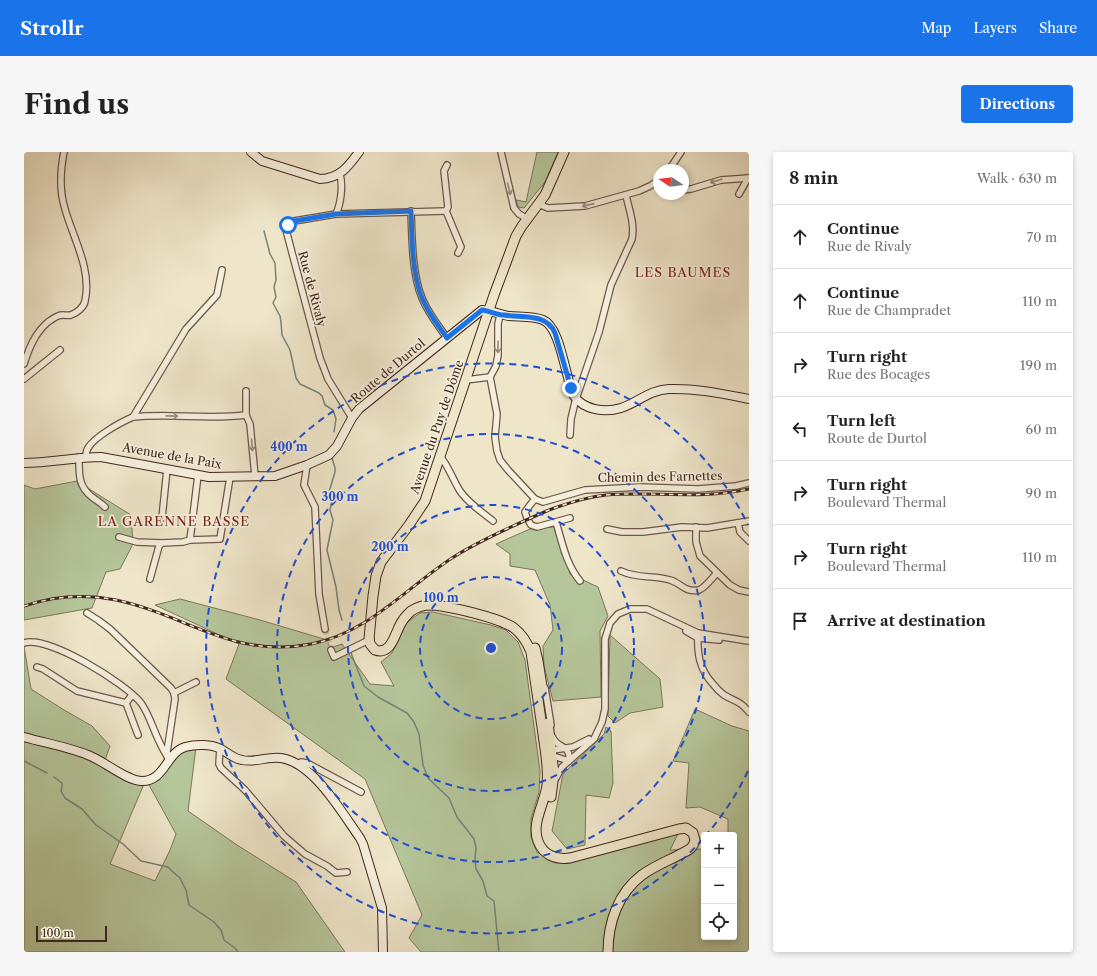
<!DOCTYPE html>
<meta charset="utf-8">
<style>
:root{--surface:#fff;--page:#f6f6f6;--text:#222;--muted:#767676;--line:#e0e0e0;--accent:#1a73e8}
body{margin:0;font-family:"Libre Caslon Text",serif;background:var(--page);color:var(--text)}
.controls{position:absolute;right:12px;bottom:12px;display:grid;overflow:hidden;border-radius:4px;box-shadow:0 2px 6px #0003}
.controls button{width:36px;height:36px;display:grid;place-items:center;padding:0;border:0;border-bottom:1px solid var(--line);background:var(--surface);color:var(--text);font:20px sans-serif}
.compass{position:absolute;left:629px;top:12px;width:36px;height:36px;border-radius:50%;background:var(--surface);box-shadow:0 2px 6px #0003;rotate:283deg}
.scale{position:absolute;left:12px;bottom:10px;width:71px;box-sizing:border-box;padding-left:4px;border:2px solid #42271c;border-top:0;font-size:11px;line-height:14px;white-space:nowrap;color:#42271c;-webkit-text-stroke:3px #f5efdd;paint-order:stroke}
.stop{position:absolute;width:12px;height:12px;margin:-9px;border:3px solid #1a73e8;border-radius:50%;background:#fff}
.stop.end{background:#1a73e8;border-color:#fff;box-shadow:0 1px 4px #0008}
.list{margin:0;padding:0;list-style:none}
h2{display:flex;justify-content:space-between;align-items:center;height:52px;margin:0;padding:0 16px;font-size:17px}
h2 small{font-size:13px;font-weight:400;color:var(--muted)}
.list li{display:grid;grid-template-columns:26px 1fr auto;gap:12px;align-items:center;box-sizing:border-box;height:64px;padding:0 16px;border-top:1px solid var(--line)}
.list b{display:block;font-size:15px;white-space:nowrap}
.list p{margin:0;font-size:13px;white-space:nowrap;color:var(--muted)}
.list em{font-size:13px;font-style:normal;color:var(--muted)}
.icon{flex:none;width:22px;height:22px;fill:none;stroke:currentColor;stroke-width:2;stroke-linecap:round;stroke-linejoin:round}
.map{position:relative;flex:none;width:725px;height:800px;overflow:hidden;border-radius:4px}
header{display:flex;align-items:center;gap:24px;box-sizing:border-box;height:56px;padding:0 20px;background:var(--accent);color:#fff}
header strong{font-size:19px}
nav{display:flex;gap:22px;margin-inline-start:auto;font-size:14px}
.intro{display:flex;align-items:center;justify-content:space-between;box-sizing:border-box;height:96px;padding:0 24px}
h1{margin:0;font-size:28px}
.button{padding:10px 18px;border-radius:4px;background:var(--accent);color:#fff;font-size:14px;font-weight:700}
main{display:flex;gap:24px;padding:0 24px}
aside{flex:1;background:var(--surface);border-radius:4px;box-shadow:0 2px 6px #0003}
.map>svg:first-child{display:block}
.green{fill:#b5c69a;stroke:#7c765b}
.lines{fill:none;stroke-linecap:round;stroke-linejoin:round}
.stream{stroke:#778378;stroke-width:1.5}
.street-tunnel{stroke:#ccc0a7;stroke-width:5.5;stroke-dasharray:5.5 3;stroke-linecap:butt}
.street-casing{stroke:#6d5748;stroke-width:8}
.secondary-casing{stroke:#42271c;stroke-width:10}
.primary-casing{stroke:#42271c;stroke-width:11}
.street{stroke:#f5efdd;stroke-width:5.5}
.secondary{stroke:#f5efdd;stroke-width:8}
.primary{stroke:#efe6ca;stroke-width:9}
.rail-casing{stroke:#42271c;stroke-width:3}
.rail{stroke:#f5efdd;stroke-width:1.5;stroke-dasharray:4.5;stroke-linecap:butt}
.oneway{stroke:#9c8b7c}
.route{stroke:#1a73e8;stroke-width:5}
.ring{fill:none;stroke:#1d4ed8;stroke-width:2;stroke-dasharray:7 5}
.labels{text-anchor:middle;stroke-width:3.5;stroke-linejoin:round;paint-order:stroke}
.street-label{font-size:12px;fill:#42271c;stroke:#f5efdd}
.neighbourhood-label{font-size:13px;letter-spacing:1px;fill:#7a1f14;stroke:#f5efdd}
.centre{fill:#1d4ed8;stroke:#f5efdd;stroke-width:2}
.ring-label{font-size:12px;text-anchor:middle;font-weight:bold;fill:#1d4ed8;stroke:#f5efdd;stroke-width:3.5;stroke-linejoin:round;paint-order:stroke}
</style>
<header>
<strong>Strollr</strong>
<nav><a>Map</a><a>Layers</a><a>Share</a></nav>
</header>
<div class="intro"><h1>Find us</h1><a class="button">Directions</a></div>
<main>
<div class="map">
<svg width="725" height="800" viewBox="0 0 725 800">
<rect width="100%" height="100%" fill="#efe6ca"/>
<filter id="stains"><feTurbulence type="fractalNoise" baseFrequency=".005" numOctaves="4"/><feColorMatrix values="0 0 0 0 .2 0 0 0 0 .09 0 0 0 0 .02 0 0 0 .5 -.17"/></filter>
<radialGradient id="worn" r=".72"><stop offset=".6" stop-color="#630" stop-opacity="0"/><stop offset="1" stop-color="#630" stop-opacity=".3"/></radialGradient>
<g class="green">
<polygon points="513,0 534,0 521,30 500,56 494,55 492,48 502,50"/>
<polygon points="53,329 54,333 57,332 107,363 109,392 96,417 82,420 68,456 0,468 0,333 11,337"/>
<polygon points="531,375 546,422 574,435 584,464 576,479 577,545 529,549 520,514 519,494 529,478 526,453 511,418 486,414 486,402 472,392 506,377"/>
<polygon points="156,447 236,468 303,488 306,496 318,492 346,532 370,534 357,510 368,501 382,471 396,461 409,460 467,473 482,478 494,490 501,508 516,619 515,640 507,667 507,685 513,700 525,708 540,711 655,680 646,698 680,697 680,785 710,785 710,683 704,683 704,667 676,655 662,656 665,611 649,609 671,557 708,574 725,579 725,800 397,800 385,786 398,763 341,627 202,527 215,492 131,453"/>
<polygon points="586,483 636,527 639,555 606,561 591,571 584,564"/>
<polygon points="0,495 7,537 40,558 68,574 86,594 80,611 120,632 86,712 131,729 146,698 152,682 125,633 138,621 154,599 172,595 164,659 213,693 272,730 321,800 0,800"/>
<polygon points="582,575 587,579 589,631 585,646 562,643 561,693 543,697 528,679 539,622 580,582"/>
</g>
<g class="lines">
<g class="stream">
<polyline points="240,79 246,102 251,111 252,128 250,135 252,145 249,151 250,153 256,164 257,170 258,183 266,198 272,226 276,232 295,241 298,244 301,253 309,258 312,267 310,280"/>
<polyline points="308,306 311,316 311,320 305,340 308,348 306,358 309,368 303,398 312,435 315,458 318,468"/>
<polyline points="327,501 340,534 354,545 383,561 390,570 395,582 399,613 404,626 425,646 433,665 450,687 452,696 451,707 452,717 459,729 463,744 470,749 475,800"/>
<polyline points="0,609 23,621"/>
<polyline points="30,625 38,631 38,634 37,639 41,646 58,657 72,673 99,692 117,709 144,715 148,719 156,726 162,738 165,753 190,770 197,778 200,788 211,796 214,800"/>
</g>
<polyline class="street-tunnel" points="301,477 307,498"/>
<g class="street-casing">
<g id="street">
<polyline points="477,0 490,56 495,62 504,67"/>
<polyline points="645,18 657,0"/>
<path d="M 316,22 C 319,34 317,51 312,62 L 270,69 L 264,73 L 262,78 L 296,206 L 304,227 L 328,266"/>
<polyline points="659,38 667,37 697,28 725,26"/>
<polyline points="715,42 724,26"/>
<polyline points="517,49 519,54 524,56 561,54 615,39 626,34 635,28"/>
<path d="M 387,59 C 388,86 388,122 398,146 C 404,161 414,173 423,186"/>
<polyline points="422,59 424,55 420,19 423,13"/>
<polyline points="422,59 437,95 434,101"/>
<polyline points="312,62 422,59"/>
<polyline points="476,163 474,172 474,203 472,214 466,225 473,262 471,285 473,299 476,308 484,318 511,347 519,350 561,338 616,335 674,337 712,334 725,331"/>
<path d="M 0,212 C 5,196 11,181 24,170 C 27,168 31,165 34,164 C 38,162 43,164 47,163 C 53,161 60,155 61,149 C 68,117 49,86 41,57 C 35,38 36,20 40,0"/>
<polyline points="0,227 36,198"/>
<polyline points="442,228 466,225"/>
<polyline points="222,239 222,263 226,272 231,324"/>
<path d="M 552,247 L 575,180 L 587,133 L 608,87 C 611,72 605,58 602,43"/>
<path d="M 109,265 C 147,261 184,268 222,263"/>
<polyline points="546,283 547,267 552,246"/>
<path d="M 416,304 C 425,315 429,328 436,339 C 444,351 458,360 469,369"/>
<path d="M 55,305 C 55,322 54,334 68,345 C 73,349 77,351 81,355"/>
<path d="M 62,305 C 62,302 62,299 64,296 C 70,285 97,270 109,265 L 162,177 L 193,143 L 198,118"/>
<polyline points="283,313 280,333 291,355 295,442 301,477"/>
<polyline points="511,347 506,353 501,360 503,366 507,373 513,375 546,366"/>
<polyline points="138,366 143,317"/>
<path d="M 532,370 C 538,390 542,412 556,429"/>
<polyline points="714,371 716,380 725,389"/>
<polyline points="672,375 672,390 676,404 706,433 715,438 725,440"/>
<polyline points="583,377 598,380 619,380 658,375 683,376 725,369"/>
<polyline points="95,385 113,390 138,391"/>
<polyline points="166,388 196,387 206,325"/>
<path d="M 597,419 C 614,427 630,423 646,428 C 657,431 661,441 675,438 C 681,436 688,426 693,421"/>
<polyline points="126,427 135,394 138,391 159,390 166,388 174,323"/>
<polyline points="662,479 674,486 695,488"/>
<path d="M 674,481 C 673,501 675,517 689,532 C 692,536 696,540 700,543 C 712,550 716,549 725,560"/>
<path d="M 0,491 C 24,483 101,531 117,551 C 125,562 129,577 135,589 C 138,596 142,602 145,608 L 143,600 L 151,547 L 150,541 L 147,536 L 86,477 L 74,468 L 63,461"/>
<polyline points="307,498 310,505 347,487"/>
<polyline points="13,515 19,517 53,539 102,551 108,543"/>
<polyline points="521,536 527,573"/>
<polyline points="150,541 172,530"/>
<polyline points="102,551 114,583"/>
<polyline points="196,596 195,612 197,616 221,638 260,684 281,702 303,714 312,721 323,720"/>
<polyline points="526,602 529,598 549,595 565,587"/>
<path d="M 526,603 L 545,609 C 547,591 533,598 528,584"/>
<polyline points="275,612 277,610 283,611 337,640"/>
<polyline points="532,626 538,615 570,587 578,570 581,557 581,487 586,471 594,462 606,457 623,457 674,481 724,489"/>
</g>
</g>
<g class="secondary-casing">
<g id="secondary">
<path d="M 227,0 L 238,9 L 296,27 C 316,26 324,15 335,0"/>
<path d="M 0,311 C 26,311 51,305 77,305 L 185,325 L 251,324 L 283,313 L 305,303 L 313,294 L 328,266 L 335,257 L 458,158 C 467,158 476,163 485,164 C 496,165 509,164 519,168 C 537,175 541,226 550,244 C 560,258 581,261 597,256 C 615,250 625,238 645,237 C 672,236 699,242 725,247"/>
<path d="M 0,585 C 21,591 44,595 64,603 C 80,609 103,629 118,629 C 141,629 142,601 161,595 C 172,592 187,592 197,597 C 204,601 210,607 218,608 C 231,611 244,604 257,606 C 290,611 318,661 336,686 L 339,692 L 358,756 L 359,800"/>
</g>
</g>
<g class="primary-casing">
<g id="primary">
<path d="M 540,0 L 521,43 L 498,74 L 492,84 L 470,143 L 401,349 L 385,373 L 357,410 L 352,424 L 349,444 L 345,487 L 346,492 L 351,498 C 369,504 371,478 379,468 C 381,465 384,462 387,459 C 393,455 400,453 407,453 C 425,454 476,466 490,476 C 499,483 503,490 507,500 C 511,528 515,555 519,582 C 521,599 525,616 523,633 C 521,651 507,671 514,689 C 519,703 532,708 546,706 L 655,677 L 662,676 L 669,681 L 671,688 C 670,692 669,694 667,696 C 663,700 657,701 653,704 C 641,710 629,715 618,723 C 594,741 584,771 584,800"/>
<polyline points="511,496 514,509 519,541"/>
<polyline points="524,571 530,621 527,645"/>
</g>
</g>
<use href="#street" class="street"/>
<use href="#secondary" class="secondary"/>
<use href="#primary" class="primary"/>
<g class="rail-casing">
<path id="rail" d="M 0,454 C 30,444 61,442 92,448 C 163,463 208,507 287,492 C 344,481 381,437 428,406 C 456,388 495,371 525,358 C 544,351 562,345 582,343 C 631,339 675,348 725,337"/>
</g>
<use href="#rail" class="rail"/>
</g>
<defs><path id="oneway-shaft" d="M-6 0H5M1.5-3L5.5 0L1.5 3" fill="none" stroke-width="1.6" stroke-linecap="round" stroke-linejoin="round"/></defs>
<g class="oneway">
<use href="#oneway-shaft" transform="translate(692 29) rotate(164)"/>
<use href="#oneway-shaft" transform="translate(485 37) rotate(77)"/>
<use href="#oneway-shaft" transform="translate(564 53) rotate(167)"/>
<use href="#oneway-shaft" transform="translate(474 195) rotate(91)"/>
<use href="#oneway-shaft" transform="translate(148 264) rotate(1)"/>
<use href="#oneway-shaft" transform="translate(228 293) rotate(85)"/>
</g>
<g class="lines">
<path class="route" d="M 264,73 L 270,69 L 312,62 L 387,59 C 388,86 388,122 398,146 C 404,161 414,173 423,186 L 458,158 C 466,159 473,163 480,163 C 499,166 522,161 531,181 L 547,236"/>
</g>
<g class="ring">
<circle cx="467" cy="496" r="71"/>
<circle cx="467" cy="496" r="143"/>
<circle cx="467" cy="496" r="214"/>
<path d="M724 619A285 285 0 0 1 682 683M679 687A285 285 0 1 1 724 373"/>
</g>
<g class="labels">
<g class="street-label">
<text transform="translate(288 137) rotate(75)" y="4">Rue de Rivaly</text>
<text transform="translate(364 219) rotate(-40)" y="4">Route de Durtol</text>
<text transform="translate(413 275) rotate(-71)" y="4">Avenue du Puy de Dôme</text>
<text transform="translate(148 304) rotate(10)" y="4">Avenue de la Paix</text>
<text transform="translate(636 325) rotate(-1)" y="4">Chemin des Farnettes</text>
</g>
<g class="neighbourhood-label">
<text x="659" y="125">LES BAUMES</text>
<text x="150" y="374">LA GARENNE BASSE</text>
</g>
</g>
<circle cx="467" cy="496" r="6" class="centre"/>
<g class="ring-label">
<text x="265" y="299">400 m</text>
<text x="316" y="349">300 m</text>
<text x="366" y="399">200 m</text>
<text x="417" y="450">100 m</text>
</g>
<rect width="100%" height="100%" filter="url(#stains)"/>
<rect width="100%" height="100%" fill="url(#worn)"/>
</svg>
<div class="controls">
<button>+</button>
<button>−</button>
<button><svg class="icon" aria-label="locate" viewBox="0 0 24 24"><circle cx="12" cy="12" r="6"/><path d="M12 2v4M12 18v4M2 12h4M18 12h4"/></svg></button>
</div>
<svg class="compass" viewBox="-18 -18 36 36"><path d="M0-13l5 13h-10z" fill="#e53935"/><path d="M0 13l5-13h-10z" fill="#767676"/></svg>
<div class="scale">100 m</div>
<div class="stop" style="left:264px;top:73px"></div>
<div class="stop end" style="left:547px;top:236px"></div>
</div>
<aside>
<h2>8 min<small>Walk · 630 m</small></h2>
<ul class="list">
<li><svg class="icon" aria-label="ahead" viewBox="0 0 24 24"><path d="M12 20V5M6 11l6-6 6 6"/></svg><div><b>Continue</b><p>Rue de Rivaly</p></div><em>70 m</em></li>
<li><svg class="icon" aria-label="ahead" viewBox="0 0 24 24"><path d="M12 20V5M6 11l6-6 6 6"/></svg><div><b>Continue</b><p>Rue de Champradet</p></div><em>110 m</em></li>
<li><svg class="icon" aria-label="right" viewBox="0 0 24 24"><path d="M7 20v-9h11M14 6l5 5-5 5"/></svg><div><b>Turn right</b><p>Rue des Bocages</p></div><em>190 m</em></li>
<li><svg class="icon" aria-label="left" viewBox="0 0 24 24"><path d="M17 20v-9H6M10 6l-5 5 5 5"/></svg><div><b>Turn left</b><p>Route de Durtol</p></div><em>60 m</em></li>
<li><svg class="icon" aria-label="right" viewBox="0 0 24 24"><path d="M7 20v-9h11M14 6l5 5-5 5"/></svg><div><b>Turn right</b><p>Boulevard Thermal</p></div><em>90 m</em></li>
<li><svg class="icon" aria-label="right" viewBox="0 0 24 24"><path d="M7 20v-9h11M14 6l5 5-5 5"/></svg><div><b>Turn right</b><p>Boulevard Thermal</p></div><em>110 m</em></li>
<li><svg class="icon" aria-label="arrive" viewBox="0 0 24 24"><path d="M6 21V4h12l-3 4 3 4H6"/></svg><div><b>Arrive at destination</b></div></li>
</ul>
</aside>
</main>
